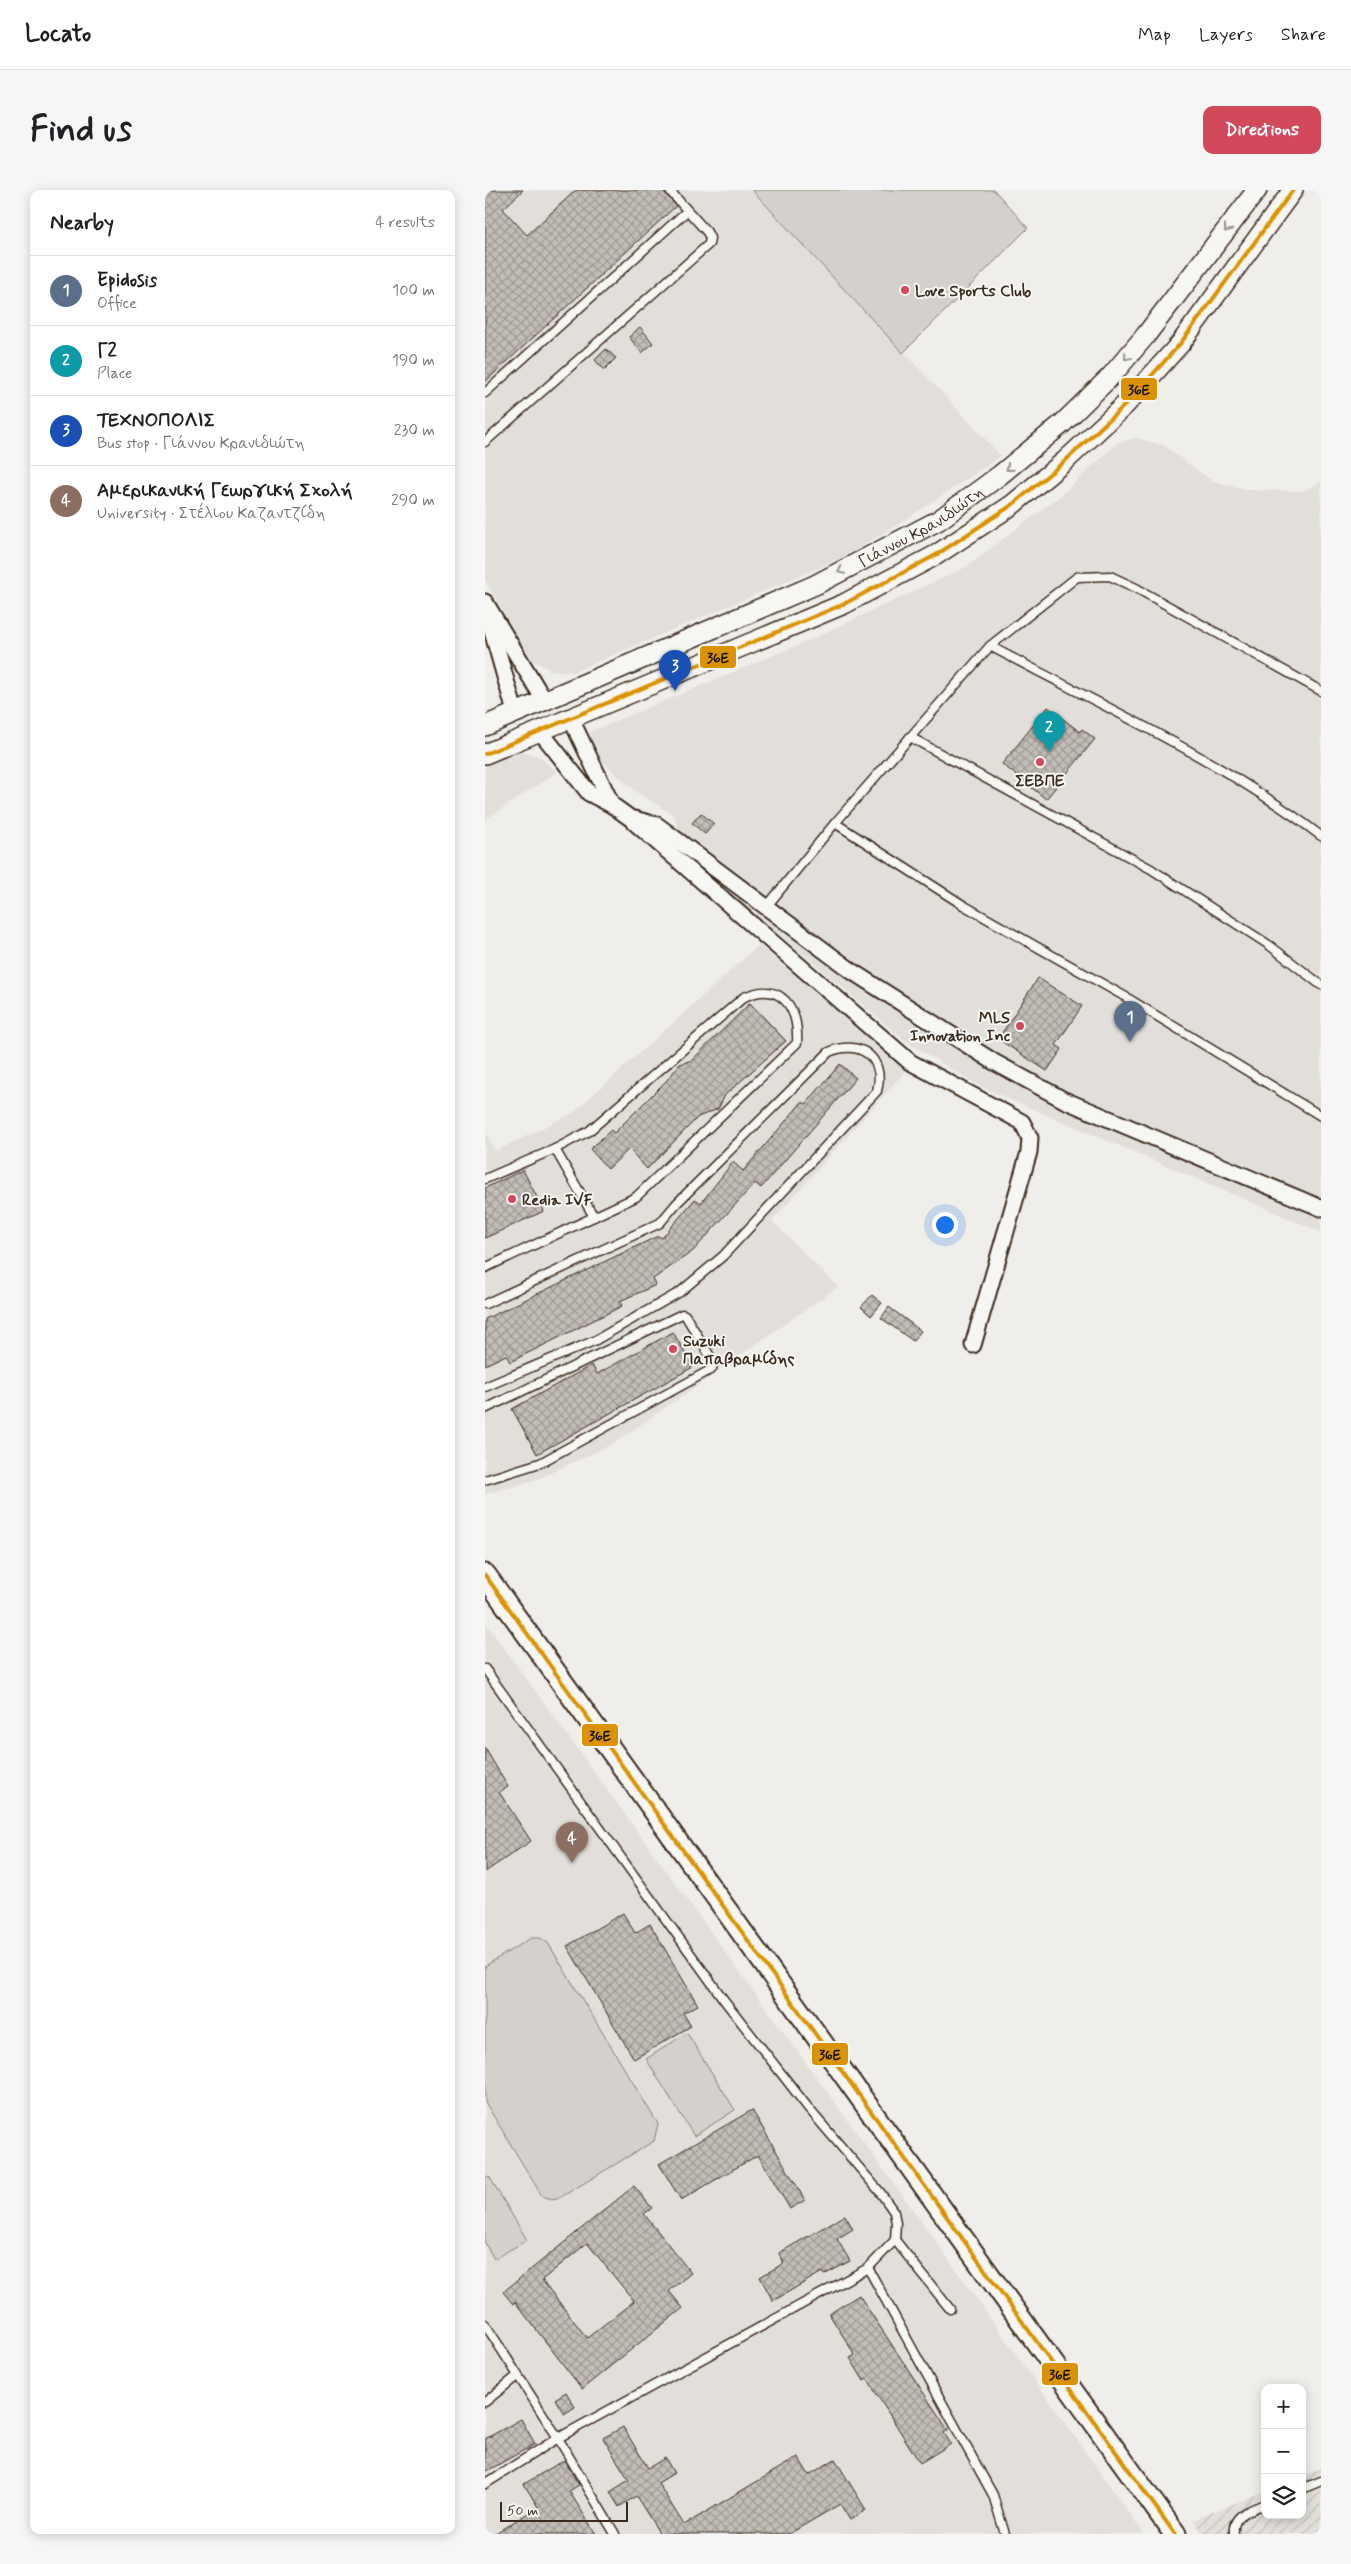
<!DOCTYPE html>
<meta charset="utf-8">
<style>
:root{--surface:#fff;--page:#f6f6f6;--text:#202124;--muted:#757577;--line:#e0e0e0;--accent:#d1495b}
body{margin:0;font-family:Mynerve,sans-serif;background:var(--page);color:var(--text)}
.controls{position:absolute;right:15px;bottom:15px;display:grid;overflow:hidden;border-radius:10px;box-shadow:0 2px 12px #0003}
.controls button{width:45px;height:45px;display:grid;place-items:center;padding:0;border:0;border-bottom:1px solid var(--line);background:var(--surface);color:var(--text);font:25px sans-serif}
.scale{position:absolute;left:15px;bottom:12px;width:128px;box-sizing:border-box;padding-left:5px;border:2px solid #3b2a1e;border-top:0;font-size:14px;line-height:18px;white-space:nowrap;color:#3b2a1e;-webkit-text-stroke:4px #f6f6f2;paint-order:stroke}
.you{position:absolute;left:459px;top:1034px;width:18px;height:18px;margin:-12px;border:4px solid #fff;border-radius:50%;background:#1a73e8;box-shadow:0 0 0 8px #1a73e833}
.badge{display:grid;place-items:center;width:32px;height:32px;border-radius:50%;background:var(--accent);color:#fff;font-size:16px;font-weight:700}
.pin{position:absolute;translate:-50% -41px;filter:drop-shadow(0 1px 2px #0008)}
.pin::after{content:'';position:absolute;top:26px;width:18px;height:15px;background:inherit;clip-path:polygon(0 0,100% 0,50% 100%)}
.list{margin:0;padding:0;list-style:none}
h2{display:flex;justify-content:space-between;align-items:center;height:65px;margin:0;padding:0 20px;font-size:21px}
h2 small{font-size:16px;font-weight:400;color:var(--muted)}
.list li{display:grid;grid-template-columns:32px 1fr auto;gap:15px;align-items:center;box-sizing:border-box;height:70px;padding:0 20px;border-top:1px solid var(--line)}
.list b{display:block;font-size:19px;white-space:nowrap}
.list p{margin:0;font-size:16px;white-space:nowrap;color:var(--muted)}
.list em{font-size:16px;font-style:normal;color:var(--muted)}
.icon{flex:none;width:28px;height:28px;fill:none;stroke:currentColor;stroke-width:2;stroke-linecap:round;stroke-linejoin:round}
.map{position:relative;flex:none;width:836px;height:2344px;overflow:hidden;border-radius:10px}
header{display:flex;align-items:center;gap:30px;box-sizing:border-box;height:70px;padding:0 25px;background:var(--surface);border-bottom:1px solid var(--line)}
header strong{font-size:24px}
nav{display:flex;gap:28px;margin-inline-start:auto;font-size:18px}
.intro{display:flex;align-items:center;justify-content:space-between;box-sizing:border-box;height:120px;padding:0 30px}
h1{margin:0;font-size:35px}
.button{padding:12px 22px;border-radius:10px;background:var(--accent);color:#fff;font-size:18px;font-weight:700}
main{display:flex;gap:30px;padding:0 30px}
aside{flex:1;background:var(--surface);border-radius:10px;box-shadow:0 2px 12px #0003}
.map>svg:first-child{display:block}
.built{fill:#e2dfdb}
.industrial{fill:url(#industrial-furrows)}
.park{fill:#d4d1cc;stroke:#887e75}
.building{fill:url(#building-cross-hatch);stroke:#3b2a1e;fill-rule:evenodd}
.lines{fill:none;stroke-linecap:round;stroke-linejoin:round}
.service-casing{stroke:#3b2a1e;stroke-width:11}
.minor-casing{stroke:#3b2a1e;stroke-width:19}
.tertiary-casing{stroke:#3b2a1e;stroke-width:22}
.secondary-casing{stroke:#3b2a1e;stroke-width:25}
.service{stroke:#f6f6f2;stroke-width:8}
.minor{stroke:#f6f6f2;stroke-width:15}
.tertiary{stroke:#f6f6f2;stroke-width:19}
.secondary{stroke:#f6f6f2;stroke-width:21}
.bus-1-casing{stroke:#f6f6f2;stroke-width:8}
.bus-1{stroke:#db9304;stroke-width:4}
.oneway{stroke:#989088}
.poi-dot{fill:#d1495b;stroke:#f6f6f2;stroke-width:2}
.labels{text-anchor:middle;stroke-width:4;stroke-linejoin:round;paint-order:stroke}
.poi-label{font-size:16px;font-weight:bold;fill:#3b2a1e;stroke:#f6f6f2;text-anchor:start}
.street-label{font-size:16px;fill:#3b2a1e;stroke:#f6f6f2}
.line-badge{stroke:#f6f6f2;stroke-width:2}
.pale-badge-label{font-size:14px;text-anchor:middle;font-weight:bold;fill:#111}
</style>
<header>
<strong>Locato</strong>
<nav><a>Map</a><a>Layers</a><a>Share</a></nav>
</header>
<div class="intro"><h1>Find us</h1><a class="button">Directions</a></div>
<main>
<aside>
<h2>Nearby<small>4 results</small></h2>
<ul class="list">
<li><span class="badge" style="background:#5c6f8a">1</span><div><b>Epidosis</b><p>Office</p></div><em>100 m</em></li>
<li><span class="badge" style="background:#0f9aa8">2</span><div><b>Γ2</b><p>Place</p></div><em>190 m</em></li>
<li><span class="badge" style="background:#1a4fb4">3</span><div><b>ΤΕΧΝΟΠΟΛΙΣ</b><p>Bus stop · Γιάννου Κρανιδιώτη</p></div><em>230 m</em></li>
<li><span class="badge" style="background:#8d6e63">4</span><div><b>Αμερικανική Γεωργική Σχολή</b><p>University · Στέλιου Καζαντζίδη</p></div><em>290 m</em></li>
</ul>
</aside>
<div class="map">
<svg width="836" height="2344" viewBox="0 0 836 2344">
<defs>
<pattern id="industrial-furrows" width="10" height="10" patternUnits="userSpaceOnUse" patternTransform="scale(1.25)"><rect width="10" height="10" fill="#e2dfdb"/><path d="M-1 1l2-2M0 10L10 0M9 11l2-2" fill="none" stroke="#c3c0bc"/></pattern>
<pattern id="building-cross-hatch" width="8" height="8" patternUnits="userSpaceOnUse" patternTransform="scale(1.25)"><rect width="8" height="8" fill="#c2bdb7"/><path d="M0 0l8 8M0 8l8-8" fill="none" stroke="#9f9a94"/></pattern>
</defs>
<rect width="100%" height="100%" fill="#efeeea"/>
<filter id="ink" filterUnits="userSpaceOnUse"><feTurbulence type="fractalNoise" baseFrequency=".02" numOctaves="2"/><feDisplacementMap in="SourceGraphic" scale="10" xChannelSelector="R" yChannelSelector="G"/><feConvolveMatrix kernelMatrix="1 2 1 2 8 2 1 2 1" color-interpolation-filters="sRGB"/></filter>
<g filter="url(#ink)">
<g class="built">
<polygon points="0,0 267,0 516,266 423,328 357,368 88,482 67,480 46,470 0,390"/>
<polygon points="651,248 678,255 727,291 762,300 819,301 836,292 836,1042 496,897 420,851 196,661 190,626 150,601 110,565 105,542 318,453 481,377 575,306 634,252"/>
<polygon points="31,562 54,566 72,582 0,630 0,576"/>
<polygon points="274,755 422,879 287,1031 353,1097 128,1254 48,1291 0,1304 0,942 11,961 88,923"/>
<polygon points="0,1432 447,2046 659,2344 0,2344"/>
</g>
<polygon class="industrial" points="836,2278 836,2344 718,2344 708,2330 780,2301 780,2325 817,2325 817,2286"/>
<g class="park">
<polygon points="267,0 509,0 543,38 418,163"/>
<polygon points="46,1748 55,1748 63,1753 173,1934 169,1951 76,2007 67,2009 57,2006 0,1912 0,1776"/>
<polygon points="202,1843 250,1920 209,1946 161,1869"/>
<polygon points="4,1986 42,2050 9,2069 0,2053 0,1988"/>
</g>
<g class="building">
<polygon points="0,0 38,0 18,19 42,45 91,0 178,0 191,16 0,192"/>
<polygon points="155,137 168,153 157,163 144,147"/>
<polygon points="121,159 131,168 119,180 110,170"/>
<polygon points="563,517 595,542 597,539 610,549 561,609 517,574"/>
<polygon points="216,623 229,634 220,644 207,633"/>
<polygon points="553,788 597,816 571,855 577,859 562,881 513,849"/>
<polygon points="265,813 301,851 240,905 233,919 213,927 162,979 144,959 123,979 105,959 126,940 129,943 183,889 195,874 207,870"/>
<polygon points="355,874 371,888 276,998 270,993 208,1061 168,1089 171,1095 135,1111 137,1116 25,1172 21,1165 0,1175 0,1129 173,1046 177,1048 210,1009 216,1013 248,972 258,981 317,912 321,914"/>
<polygon points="38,980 59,1021 0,1048 0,998"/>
<polygon points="387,1105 397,1113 386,1126 376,1117"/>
<polygon points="404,1117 436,1141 428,1151 396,1128"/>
<polygon points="188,1142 208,1177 52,1264 27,1219 107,1175 112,1184"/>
<polygon points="0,1558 23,1597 14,1602 46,1651 0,1682"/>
<polygon points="138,1723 150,1743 165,1734 213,1815 198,1823 206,1836 149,1869 82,1756"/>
<polygon points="267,1920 320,2010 305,2019 273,1965 196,2010 174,1974"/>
<path d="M 149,1996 L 167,2018 L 159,2024 L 206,2083 L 184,2101 L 198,2118 L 97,2199 L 30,2112 L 28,2114 L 18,2102 ZM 102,2053 L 149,2111 L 102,2148 L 57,2090 Z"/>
<polygon points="360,2025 368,2039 352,2049 365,2071 339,2085 337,2082 288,2111 275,2087 299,2073 294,2063"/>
<polygon points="374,2105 463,2240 459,2243 466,2254 435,2273 382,2189 379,2191 365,2168 370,2165 344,2124"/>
<polygon points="81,2202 90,2217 79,2224 70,2209"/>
<polygon points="36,2229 50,2254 0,2282 0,2249"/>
<polygon points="138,2237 163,2278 180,2268 189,2283 173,2293 199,2335 313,2267 324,2285 350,2269 381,2320 365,2330 355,2314 304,2344 175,2344 151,2306 134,2317 125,2302 144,2290 118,2248"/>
<polygon points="79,2270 94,2295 84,2301 111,2344 9,2344 53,2317 39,2294"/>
</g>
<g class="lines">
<g class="service-casing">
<g id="service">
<polyline points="0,203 202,21"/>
<polyline points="0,252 224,54 225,48 222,42 184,0"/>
<path d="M 505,456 C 617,516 735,569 836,646"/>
<polyline points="425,547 666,679 784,755 836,795"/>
<polyline points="350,633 478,715 639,806 836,926"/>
<polyline points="282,716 350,633 505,456 592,387 625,386 651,398 836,501"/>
<polyline points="70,959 109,1027"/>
<path d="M 0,989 L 70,959 L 104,941 L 259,807 C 296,790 314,818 312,853 L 151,1007 L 0,1078"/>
<path d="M 0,1114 L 175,1033 L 191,1014 L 344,862 C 374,849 401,867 392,901 L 238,1066 L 195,1102 L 111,1150 L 0,1197"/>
<polyline points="0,1219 197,1124 200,1125 228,1171 227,1179 55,1273 0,1290"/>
<polyline points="0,1479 239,1810 324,1919 395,2002 409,2022 411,2033 410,2050 383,2078 73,2248 0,2294"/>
<polyline points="410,2050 465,2119"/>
<polyline points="383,2078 508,2305 520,2344"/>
<polyline points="0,2134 73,2248 130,2344"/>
<polyline points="0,2212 32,2186"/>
<polyline points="817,2299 836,2291"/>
<path d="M 749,2344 C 746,2325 765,2320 780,2314"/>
</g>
</g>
<g class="minor-casing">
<g id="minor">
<polyline points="0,412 59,510"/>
<polyline points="3,427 30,522"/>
<polyline points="85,527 127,615 145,628 172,635 368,782 509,872 579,910 836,1018"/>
<polyline points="55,541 104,603 127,615"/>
<polyline points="148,631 425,872 537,932 545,948 544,962 488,1155"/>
</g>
</g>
<g class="tertiary-casing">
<g id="tertiary">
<path id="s1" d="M 0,536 L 330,395 L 454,330 L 515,285 L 578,233 L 627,185 L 661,145 L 772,0"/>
<polyline points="0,564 359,414 451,365 527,315 580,271 641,214 695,154 808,0"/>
</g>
</g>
<g class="secondary-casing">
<polyline id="secondary" points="0,1385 690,2344"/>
</g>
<use href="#service" class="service"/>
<use href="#minor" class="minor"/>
<use href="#tertiary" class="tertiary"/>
<use href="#secondary" class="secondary"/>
<g class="bus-1-casing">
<g id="bus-1">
<polyline points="0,564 359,414 451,365 527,315 580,271 641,214 695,154 808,0"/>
<polyline points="0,1385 690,2344"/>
</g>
</g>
<use href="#bus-1" class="bus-1"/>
</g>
<defs><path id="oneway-chevron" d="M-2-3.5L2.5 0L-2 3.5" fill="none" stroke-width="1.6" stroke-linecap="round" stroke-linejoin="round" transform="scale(1.25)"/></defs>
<g class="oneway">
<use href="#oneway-chevron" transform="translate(742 39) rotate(127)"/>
<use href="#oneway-chevron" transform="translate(642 167) rotate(130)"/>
<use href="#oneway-chevron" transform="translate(524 278) rotate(141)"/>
<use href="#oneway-chevron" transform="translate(356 381) rotate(154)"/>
</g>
</g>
<g class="poi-dot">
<circle cx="420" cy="100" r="5"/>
<circle cx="555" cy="572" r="5"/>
<circle cx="535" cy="836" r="5"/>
<circle cx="27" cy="1009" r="5"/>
<circle cx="188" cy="1159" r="5"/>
</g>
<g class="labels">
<g class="poi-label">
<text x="430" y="106">Love Sports Club</text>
<text x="555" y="596" text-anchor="middle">ΣΕΒΠΕ</text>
<text x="525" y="833" text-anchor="end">MLS<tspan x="525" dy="18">Innovation Inc</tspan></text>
<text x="37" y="1015">Redia IVF</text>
<text x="198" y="1156">Suzuki<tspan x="198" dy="18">Παπαβραμίδης</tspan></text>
</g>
<g class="street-label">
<text dy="6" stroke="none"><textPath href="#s1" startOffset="480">Γιάννου Κρανιδιώτη</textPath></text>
</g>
</g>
<g class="line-badge">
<rect x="635" y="187" width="38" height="24" rx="5" fill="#db9304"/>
<rect x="214" y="455" width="38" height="24" rx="5" fill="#db9304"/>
<rect x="96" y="1533" width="38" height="24" rx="5" fill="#db9304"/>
<rect x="326" y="1852" width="38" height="24" rx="5" fill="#db9304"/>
<rect x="556" y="2172" width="38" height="24" rx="5" fill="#db9304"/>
</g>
<g class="pale-badge-label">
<text x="654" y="204">36Ε</text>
<text x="233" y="472">36Ε</text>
<text x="115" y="1550">36Ε</text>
<text x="345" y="1869">36Ε</text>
<text x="575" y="2189">36Ε</text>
</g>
</svg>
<div class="controls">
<button>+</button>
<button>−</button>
<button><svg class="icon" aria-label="layers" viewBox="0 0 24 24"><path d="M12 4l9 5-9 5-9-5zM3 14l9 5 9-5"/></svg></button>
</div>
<div class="scale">50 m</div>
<div class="you"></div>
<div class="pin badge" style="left:645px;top:852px;background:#5c6f8a">1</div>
<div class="pin badge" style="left:564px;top:562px;background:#0f9aa8">2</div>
<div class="pin badge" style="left:190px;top:501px;background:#1a4fb4">3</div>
<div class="pin badge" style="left:87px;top:1673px;background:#8d6e63">4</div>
</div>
</main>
